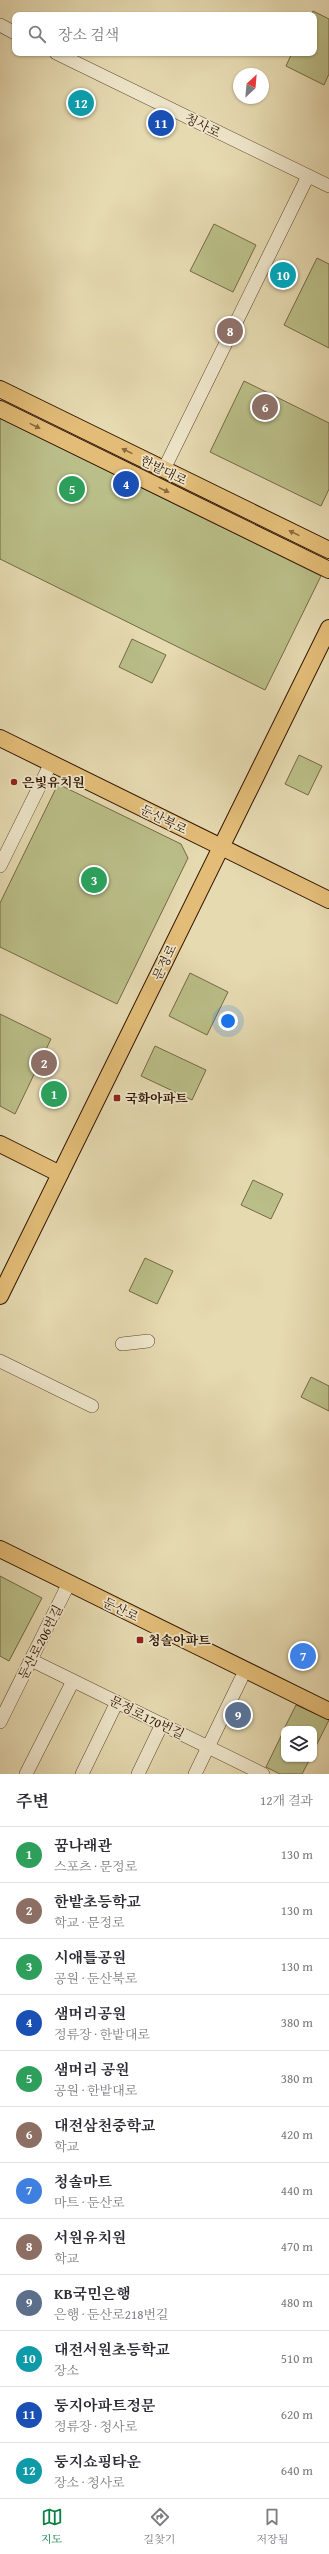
<!DOCTYPE html>
<html lang="ko">
<meta charset="utf-8">
<style>
:root{--surface:#fff;--page:#f2f2f3;--text:#2b2b33;--muted:#7c7c81;--line:#e1e1e2;--accent:#0b8043}
body{margin:0;font-family:"Gentium Book Plus","Noto Serif KR",serif;background:var(--page);color:var(--text)}
.controls{position:absolute;right:12px;bottom:12px;display:grid;overflow:hidden;border-radius:8px;box-shadow:0 1px 3px #0004}
.controls button{width:36px;height:36px;display:grid;place-items:center;padding:0;border:0;border-bottom:1px solid var(--line);background:var(--surface);color:var(--text);font:20px sans-serif}
.compass{position:absolute;left:233px;top:68px;width:36px;height:36px;border-radius:50%;background:var(--surface);box-shadow:0 1px 3px #0004;rotate:26deg}
.you{position:absolute;left:228px;top:1021px;width:14px;height:14px;margin:-10px;border:3px solid #fff;border-radius:50%;background:#1a73e8;box-shadow:0 0 0 6px #1a73e833}
.badge{display:grid;place-items:center;width:26px;height:26px;border-radius:50%;background:var(--accent);color:#fff;font-size:13px;font-weight:700}
.pin{position:absolute;translate:-50% -50%;border:2px solid #fff;box-shadow:0 1px 4px #0006}
.list{margin:0;padding:0;list-style:none}
h2{display:flex;justify-content:space-between;align-items:center;height:52px;margin:0;padding:0 16px;font-size:17px}
h2 small{font-size:13px;font-weight:400;color:var(--muted)}
.list li{display:grid;grid-template-columns:26px 1fr auto;gap:12px;align-items:center;box-sizing:border-box;height:56px;padding:0 16px;border-top:1px solid var(--line)}
.list b{display:block;font-size:15px;white-space:nowrap}
.list p{margin:0;font-size:13px;white-space:nowrap;color:var(--muted)}
.list em{font-size:13px;font-style:normal;color:var(--muted)}
.icon{flex:none;width:22px;height:22px;fill:none;stroke:currentColor;stroke-width:2;stroke-linecap:round;stroke-linejoin:round}
.map{position:relative;flex:none;width:329px;height:1774px;overflow:hidden}
.search{position:absolute;background:var(--surface);box-shadow:0 1px 3px #0004;left:12px;right:12px;top:12px;height:44px;display:flex;align-items:center;gap:10px;box-sizing:border-box;padding:0 14px;border-radius:8px;color:var(--muted);font-size:15px}
.sheet{height:724px;background:var(--surface)}
nav{display:flex;justify-content:space-around;align-items:center;box-sizing:border-box;height:56px;border-top:1px solid var(--line);background:var(--surface);font-size:11px;color:var(--muted)}
nav a{display:grid;justify-items:center;gap:2px}
nav .on{color:var(--accent)}
.map>svg:first-child{display:block}
.green{fill:#babe88;stroke:#756945}
.lines{fill:none;stroke-linecap:round;stroke-linejoin:round}
.minor-casing{stroke:#5e462e;stroke-width:14}
.major-casing{stroke:#301402;stroke-width:18}
.minor{stroke:#efe7cc;stroke-width:13}
.major{stroke:#e3bd78;stroke-width:16}
.oneway{fill:#8a683d}
.poi-dot{fill:#8f2418;stroke:#efe7cc;stroke-width:1.5}
.labels{text-anchor:middle;stroke-width:3.5;stroke-linejoin:round;paint-order:stroke}
.street-label{font-size:13px;fill:#301402;stroke:#efe7cc}
.poi-label{font-size:13px;font-weight:bold;fill:#301402;stroke:#efe7cc;text-anchor:start}
</style>
<div class="map">
<svg width="329" height="1774" viewBox="0 0 329 1774">
<rect width="100%" height="100%" fill="#e6dab1"/>
<filter id="stains"><feTurbulence type="fractalNoise" baseFrequency=".005" numOctaves="4"/><feColorMatrix values="0 0 0 0 .2 0 0 0 0 .09 0 0 0 0 .02 0 0 0 .5 -.17"/></filter>
<radialGradient id="worn" r=".72"><stop offset=".6" stop-color="#630" stop-opacity="0"/><stop offset="1" stop-color="#630" stop-opacity=".3"/></radialGradient>
<g class="green">
<polygon points="313,11 329,19 329,74 324,85 286,66 292,53 314,53 314,15 311,15"/>
<polygon points="214,224 256,245 233,292 190,271"/>
<polygon points="317,258 329,264 329,348 284,325"/>
<polygon points="244,381 329,423 329,489 321,506 210,452"/>
<polygon points="0,418 321,576 265,690 0,559"/>
<polygon points="132,639 166,655 152,683 119,667"/>
<polygon points="299,755 322,766 308,795 285,784"/>
<polygon points="58,784 181,844 188,858 117,1004 0,947 0,903"/>
<polygon points="190,973 228,992 207,1035 169,1016"/>
<polygon points="0,1014 51,1039 15,1114 0,1106"/>
<polygon points="155,1046 206,1070 192,1100 141,1076"/>
<polygon points="253,1180 283,1194 271,1219 241,1205"/>
<polygon points="145,1258 173,1271 157,1304 129,1291"/>
<polygon points="311,1377 329,1386 329,1411 301,1397"/>
<polygon points="0,1576 42,1598 9,1661 0,1656"/>
<polygon points="296,1705 329,1720 314,1750 314,1729 284,1729"/>
<polygon points="284,1730 284,1759 310,1759 302,1774 280,1774 266,1767"/>
</g>
<g class="lines">
<g class="minor-casing">
<g id="minor">
<polyline points="0,25 15,33"/>
<polyline points="56,53 329,186"/>
<polyline points="164,469 308,176"/>
<polyline points="0,866 51,763"/>
<polyline points="122,1344 148,1341"/>
<polyline points="0,1361 92,1406"/>
<polyline points="31,1660 263,1774"/>
<polyline points="0,1722 69,1583"/>
<polyline points="26,1774 73,1681"/>
<polyline points="82,1774 117,1702"/>
<polyline points="138,1774 162,1724"/>
<polyline points="195,1774 241,1679"/>
</g>
</g>
<g class="major-casing">
<g id="major">
<polyline points="0,389 329,550"/>
<polyline points="0,409 329,570"/>
<polyline points="0,738 329,900"/>
<polyline points="0,1144 60,1174"/>
<polyline points="0,1296 329,628"/>
<polyline points="0,1549 329,1711"/>
</g>
</g>
<use href="#minor" class="minor"/>
<use href="#major" class="major"/>
</g>
<defs><path id="oneway-solid" d="M-6-.8H1V-3.2L6.5 0L1 3.2V.8H-6Z"/></defs>
<g class="oneway">
<use href="#oneway-solid" transform="translate(35 426) rotate(26)"/>
<use href="#oneway-solid" transform="translate(127 451) rotate(-154)"/>
<use href="#oneway-solid" transform="translate(164 490) rotate(26)"/>
<use href="#oneway-solid" transform="translate(294 533) rotate(-154)"/>
</g>
<g class="poi-dot">
<circle cx="14" cy="782" r="4"/>
<rect x="113" y="1094" width="8" height="8" rx="2"/>
<rect x="136" y="1636" width="8" height="8" rx="2"/>
</g>
<g class="labels">
<g class="street-label">
<text transform="translate(203 125) rotate(26)" y="5">청사로</text>
<text transform="translate(164 470) rotate(26)" y="5">한밭대로</text>
<text transform="translate(164 819) rotate(26)" y="5">둔산북로</text>
<text transform="translate(164 962) rotate(-64)" y="5">문정로</text>
<text transform="translate(121 1609) rotate(26)" y="5">둔산로</text>
<text transform="translate(40 1642) rotate(-63)" y="5">둔산로206번길</text>
<text transform="translate(147 1717) rotate(26)" y="5">문정로170번길</text>
</g>
<g class="poi-label">
<text x="22" y="787">은빛유치원</text>
<text x="125" y="1103">국화아파트</text>
<text x="148" y="1645">청솔아파트</text>
</g>
</g>
<rect width="100%" height="100%" filter="url(#stains)"/>
<rect width="100%" height="100%" fill="url(#worn)"/>
</svg>
<div class="controls">
<button><svg class="icon" aria-label="layers" viewBox="0 0 24 24"><path d="M12 4l9 5-9 5-9-5zM3 14l9 5 9-5"/></svg></button>
</div>
<svg class="compass" viewBox="-18 -18 36 36"><path d="M0-13l5 13h-10z" fill="#e53935"/><path d="M0 13l5-13h-10z" fill="#7c7c81"/></svg>
<div class="you"></div>
<div class="pin badge" style="left:54px;top:1094px;background:#2e9e5b">1</div>
<div class="pin badge" style="left:44px;top:1063px;background:#8d6e63">2</div>
<div class="pin badge" style="left:94px;top:880px;background:#2e9e5b">3</div>
<div class="pin badge" style="left:126px;top:484px;background:#1a4fb4">4</div>
<div class="pin badge" style="left:72px;top:489px;background:#2e9e5b">5</div>
<div class="pin badge" style="left:265px;top:407px;background:#8d6e63">6</div>
<div class="pin badge" style="left:303px;top:1656px;background:#3f7fe0">7</div>
<div class="pin badge" style="left:230px;top:331px;background:#8d6e63">8</div>
<div class="pin badge" style="left:238px;top:1715px;background:#5c6f8a">9</div>
<div class="pin badge" style="left:283px;top:275px;background:#0f9aa8">10</div>
<div class="pin badge" style="left:161px;top:123px;background:#1a4fb4">11</div>
<div class="pin badge" style="left:81px;top:103px;background:#0f9aa8">12</div>
<div class="search"><svg class="icon" aria-label="search" viewBox="0 0 24 24"><circle cx="10" cy="10" r="6"/><path d="M15 15l6 6"/></svg>장소 검색</div>
</div>
<section class="sheet">
<h2>주변<small>12개 결과</small></h2>
<ul class="list">
<li><span class="badge" style="background:#2e9e5b">1</span><div><b>꿈나래관</b><p>스포츠 · 문정로</p></div><em>130 m</em></li>
<li><span class="badge" style="background:#8d6e63">2</span><div><b>한밭초등학교</b><p>학교 · 문정로</p></div><em>130 m</em></li>
<li><span class="badge" style="background:#2e9e5b">3</span><div><b>시애틀공원</b><p>공원 · 둔산북로</p></div><em>130 m</em></li>
<li><span class="badge" style="background:#1a4fb4">4</span><div><b>샘머리공원</b><p>정류장 · 한밭대로</p></div><em>380 m</em></li>
<li><span class="badge" style="background:#2e9e5b">5</span><div><b>샘머리 공원</b><p>공원 · 한밭대로</p></div><em>380 m</em></li>
<li><span class="badge" style="background:#8d6e63">6</span><div><b>대전삼천중학교</b><p>학교</p></div><em>420 m</em></li>
<li><span class="badge" style="background:#3f7fe0">7</span><div><b>청솔마트</b><p>마트 · 둔산로</p></div><em>440 m</em></li>
<li><span class="badge" style="background:#8d6e63">8</span><div><b>서원유치원</b><p>학교</p></div><em>470 m</em></li>
<li><span class="badge" style="background:#5c6f8a">9</span><div><b>KB국민은행</b><p>은행 · 둔산로218번길</p></div><em>480 m</em></li>
<li><span class="badge" style="background:#0f9aa8">10</span><div><b>대전서원초등학교</b><p>장소</p></div><em>510 m</em></li>
<li><span class="badge" style="background:#1a4fb4">11</span><div><b>둥지아파트정문</b><p>정류장 · 청사로</p></div><em>620 m</em></li>
<li><span class="badge" style="background:#0f9aa8">12</span><div><b>둥지쇼핑타운</b><p>장소 · 청사로</p></div><em>640 m</em></li>
</ul>
</section>
<nav>
<a class="on"><svg class="icon" aria-label="map" viewBox="0 0 24 24"><path d="M3 6l6-2 6 2 6-2v14l-6 2-6-2-6 2zM9 4v14M15 6v14"/></svg>지도</a>
<a><svg class="icon" aria-label="directions" viewBox="0 0 24 24"><path d="M12 3l9 9-9 9-9-9zM9 14v-3h6M13 9l2 2-2 2"/></svg>길찾기</a>
<a><svg class="icon" aria-label="saved" viewBox="0 0 24 24"><path d="M7 4h10v16l-5-4-5 4z"/></svg>저장됨</a>
</nav>
